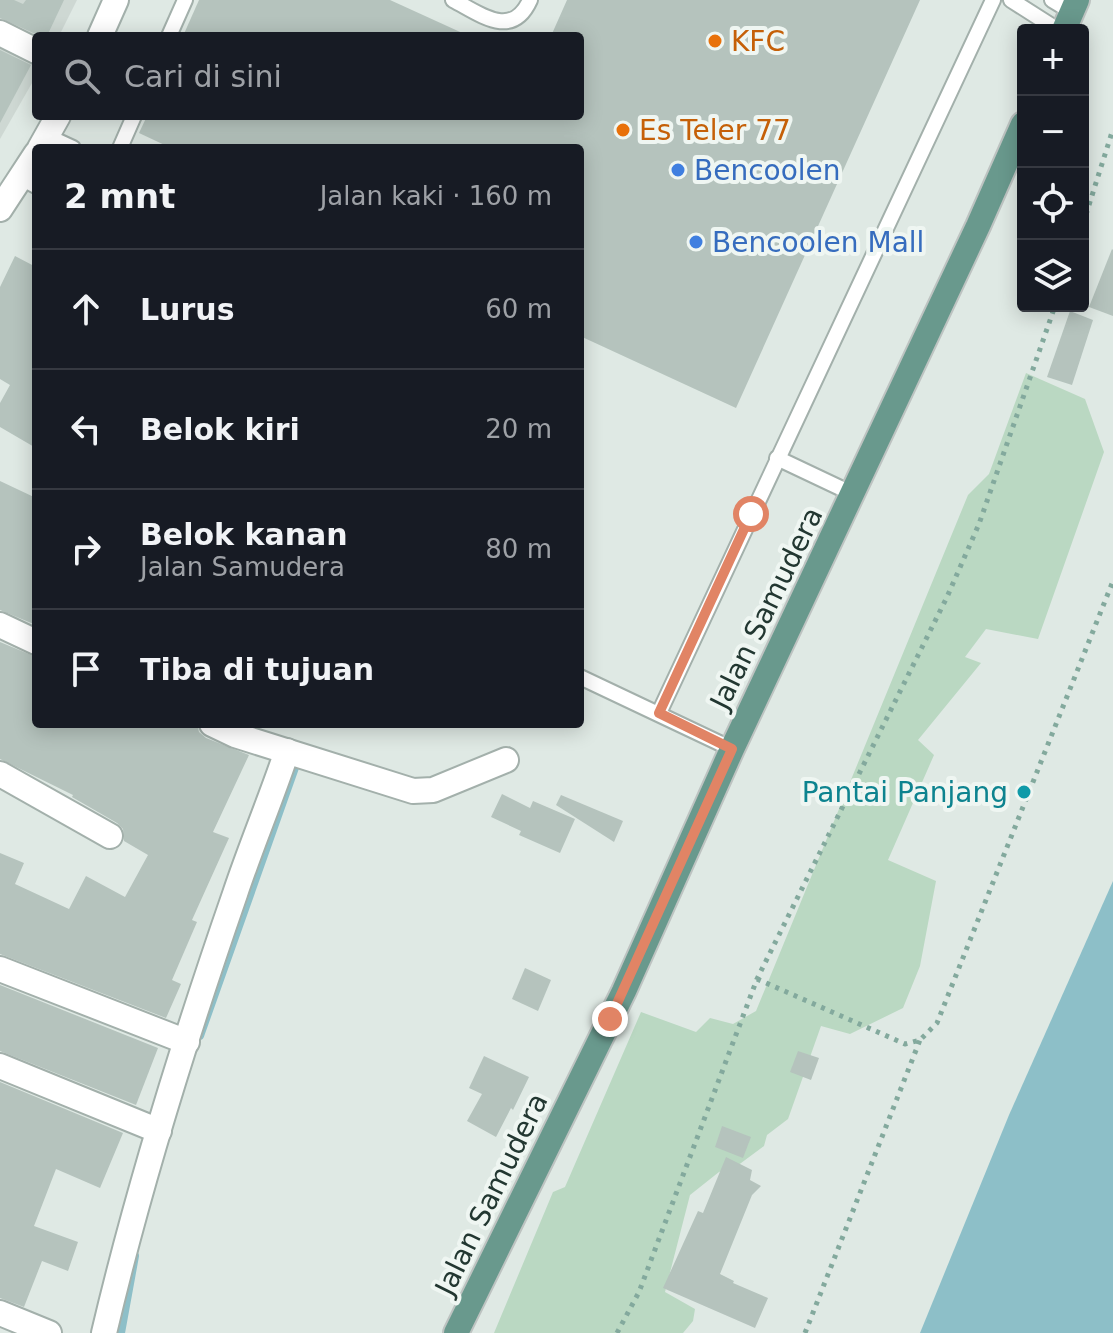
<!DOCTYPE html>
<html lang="id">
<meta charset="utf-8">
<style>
:root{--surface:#171b24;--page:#20242c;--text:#f1f3f6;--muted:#9ea1a6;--line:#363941}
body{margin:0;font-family:"DejaVu Sans",sans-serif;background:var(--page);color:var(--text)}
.controls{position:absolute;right:24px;top:24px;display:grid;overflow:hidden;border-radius:8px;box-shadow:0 4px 20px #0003}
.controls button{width:72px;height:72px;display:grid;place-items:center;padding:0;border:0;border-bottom:2px solid var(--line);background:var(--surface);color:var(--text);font:40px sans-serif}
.stop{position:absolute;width:24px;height:24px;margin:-18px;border:6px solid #e18465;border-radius:50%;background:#fff}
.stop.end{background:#e18465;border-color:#fff;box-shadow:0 2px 8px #0008}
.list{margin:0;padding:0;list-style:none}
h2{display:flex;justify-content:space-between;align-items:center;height:104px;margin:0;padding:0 32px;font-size:34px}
h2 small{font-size:26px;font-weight:400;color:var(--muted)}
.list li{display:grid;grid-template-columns:52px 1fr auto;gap:24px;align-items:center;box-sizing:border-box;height:120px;padding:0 32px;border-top:2px solid var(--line)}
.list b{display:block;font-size:30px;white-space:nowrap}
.list p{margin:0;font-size:26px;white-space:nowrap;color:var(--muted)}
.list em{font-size:26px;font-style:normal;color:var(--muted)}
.icon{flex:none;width:44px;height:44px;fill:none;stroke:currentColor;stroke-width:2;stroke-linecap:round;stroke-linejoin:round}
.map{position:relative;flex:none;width:1113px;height:1333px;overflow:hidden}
.search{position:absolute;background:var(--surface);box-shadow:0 4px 20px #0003;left:32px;top:32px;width:552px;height:88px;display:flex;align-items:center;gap:20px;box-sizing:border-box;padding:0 28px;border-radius:8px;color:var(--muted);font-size:30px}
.panel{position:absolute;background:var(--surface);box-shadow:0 4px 20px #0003;left:32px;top:144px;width:552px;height:584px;border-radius:8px}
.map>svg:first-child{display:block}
.built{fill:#ced8d3}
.green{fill:#bad8c2}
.water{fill:#8dbfc8}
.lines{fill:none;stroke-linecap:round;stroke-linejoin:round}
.stream{stroke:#8dbfc8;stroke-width:8}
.building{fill:#b5c3bd}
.service-casing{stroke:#a3b0ab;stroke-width:18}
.minor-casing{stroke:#a3b0ab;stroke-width:28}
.tertiary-casing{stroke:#a3b0ab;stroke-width:28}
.primary-casing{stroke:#bdc3c1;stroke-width:28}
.path{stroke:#83a99d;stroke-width:5;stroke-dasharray:4 6;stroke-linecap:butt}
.service{stroke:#fff;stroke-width:14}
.minor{stroke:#fff;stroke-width:24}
.tertiary{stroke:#fff;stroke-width:24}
.primary{stroke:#69998d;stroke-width:24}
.route{stroke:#e18465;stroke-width:10}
.food-dot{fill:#e8710a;stroke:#eff6f2;stroke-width:3}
.shop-dot{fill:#3f7fe0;stroke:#eff6f2;stroke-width:3}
.culture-dot{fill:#0f9aa8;stroke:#eff6f2;stroke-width:3}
.labels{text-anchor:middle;stroke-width:8;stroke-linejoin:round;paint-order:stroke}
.food-label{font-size:28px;fill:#c56008;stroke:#eff6f2;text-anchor:start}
.shop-label{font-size:28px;fill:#366cbe;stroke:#eff6f2;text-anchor:start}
.street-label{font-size:28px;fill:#223731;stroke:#eff6f2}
.culture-label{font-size:28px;fill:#0d838f;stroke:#eff6f2;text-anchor:end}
</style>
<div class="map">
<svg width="1113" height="1333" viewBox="0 0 1113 1333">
<rect width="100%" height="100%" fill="#dfe9e4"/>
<polygon class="built" points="0,0 77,0 59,36 36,36 36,76 0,139"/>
<polygon class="green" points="1026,373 1085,399 1104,452 1038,639 986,629 965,657 981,663 918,740 934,755 888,860 936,881 920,966 903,1008 850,1034 821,1026 788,1119 767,1135 764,1146 737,1166 719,1172 690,1195 665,1292 695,1309 693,1321 683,1333 494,1333 553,1192 565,1187 641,1012 696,1032 710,1018 733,1024 756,1011 968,495 989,474"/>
<polygon class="water" points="1113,881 1113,1333 920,1333 1009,1115"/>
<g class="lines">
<g class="stream">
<polyline points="200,1036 296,765"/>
<polyline points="121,1333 135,1256"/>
</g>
</g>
<g class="building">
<polygon points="0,0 14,0 23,4 26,0 64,0 47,36 40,36 0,18"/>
<polygon points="199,0 390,0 469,36 183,36"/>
<polygon points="567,0 920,0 736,408 580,336 580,148 171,148 139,133 147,116 580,116 580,36 551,36"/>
<polygon points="0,50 31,65 0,123"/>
<polygon points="1112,249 1113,250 1113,316 1089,307"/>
<polygon points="15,256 36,267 36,448 0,427 0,403 10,385 0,379 0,287"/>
<polygon points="1070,311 1093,320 1072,385 1047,377"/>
<polygon points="0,481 36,498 36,625 0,610"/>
<polygon points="0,642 36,657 36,724 197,724 199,732 206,738 249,755 213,832 229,838 192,920 197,922 172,980 181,984 166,1018 0,954 0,853 24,863 15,884 69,909 86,876 125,897 148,855 124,841 123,829 117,823 72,797 73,795 0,759"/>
<polygon points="502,794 530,808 533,801 575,819 560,853 519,835 521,831 491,817"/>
<polygon points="561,795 623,821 614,842 556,805"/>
<polygon points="525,968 551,980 538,1011 512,999"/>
<polygon points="0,985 158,1048 136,1105 0,1051"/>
<polygon points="798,1051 819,1058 811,1080 790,1072"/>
<polygon points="484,1056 529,1077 513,1110 511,1108 496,1137 467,1121 482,1094 469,1088"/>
<polygon points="0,1082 123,1133 100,1188 56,1169 34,1226 78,1242 68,1271 42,1261 24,1307 0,1298"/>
<polygon points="722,1126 751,1137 743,1158 715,1147"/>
<polygon points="726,1157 752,1170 750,1180 761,1186 752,1195 720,1274 734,1281 733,1283 768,1298 755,1328 663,1288 698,1211 703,1213"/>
</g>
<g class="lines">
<g class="service-casing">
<g id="service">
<path d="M 453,0 C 480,14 512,40 530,0"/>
<polyline points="1011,0 1058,30"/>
<polyline points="1052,0 1072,12"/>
<polyline points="169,36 185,0"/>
<polyline points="47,136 73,148"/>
<polyline points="120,148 134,116"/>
<polyline points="21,178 36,186"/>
<polyline points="777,458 853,494"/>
<polyline points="580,677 732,749"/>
<polyline points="659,713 993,0"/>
</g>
</g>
<g class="minor-casing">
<g id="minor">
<polyline points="0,33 36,51"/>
<polyline points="0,625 36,642"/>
<polyline points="212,724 235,735 413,791 433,790 506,760"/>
<polyline points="0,774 110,836"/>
<polyline points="0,969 187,1042"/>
<polyline points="0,1066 159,1131"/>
<polyline points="0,1313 49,1333"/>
<path d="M 104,1333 C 139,1185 185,1038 235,894 C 251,846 271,799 287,751"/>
</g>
</g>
<g class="tertiary-casing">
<g id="tertiary">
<polyline points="100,36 116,0"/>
<polyline points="40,148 58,116"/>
<polyline points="0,209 36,154"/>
</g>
</g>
<g class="primary-casing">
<g id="primary">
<polyline points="1064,30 1077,0"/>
<polyline points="456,1333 624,991 732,749 978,226 1023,124"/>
</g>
</g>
<g class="path">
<polyline points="1083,224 1113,129"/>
<polyline points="757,979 905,1044 920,1040 937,1023 1113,581"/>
<polyline points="617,1333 639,1292 757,979 947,597 979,524 1055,306"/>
<polyline points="805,1333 920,1040"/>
</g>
<use href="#service" class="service"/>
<use href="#minor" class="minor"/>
<use href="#tertiary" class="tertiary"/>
<use href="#primary" class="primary"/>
</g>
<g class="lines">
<polyline class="route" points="610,1019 732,749 659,713 751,514"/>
</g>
<g class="food-dot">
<circle cx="715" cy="41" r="8"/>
<circle cx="623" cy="130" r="8"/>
</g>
<g class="shop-dot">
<circle cx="678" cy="170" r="8"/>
<circle cx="696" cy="242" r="8"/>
</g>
<circle class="culture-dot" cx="1024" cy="792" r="8"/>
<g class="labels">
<g class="food-label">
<text x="731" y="51">KFC</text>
<text x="639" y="140">Es Teler 77</text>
</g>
<g class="shop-label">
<text x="694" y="180">Bencoolen</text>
<text x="712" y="252">Bencoolen Mall</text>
</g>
<g class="street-label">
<text transform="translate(766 608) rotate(-64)" y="10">Jalan Samudera</text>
<text transform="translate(491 1194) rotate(-64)" y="10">Jalan Samudera</text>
</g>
<g class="culture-label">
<text x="1008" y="802">Pantai Panjang</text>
</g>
</g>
</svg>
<div class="controls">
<button>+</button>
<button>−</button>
<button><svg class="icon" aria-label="locate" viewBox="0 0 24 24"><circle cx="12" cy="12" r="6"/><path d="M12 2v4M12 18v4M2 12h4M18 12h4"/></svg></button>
<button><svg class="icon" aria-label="layers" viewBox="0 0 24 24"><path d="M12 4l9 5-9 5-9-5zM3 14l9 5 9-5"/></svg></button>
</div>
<div class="stop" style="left:751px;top:514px"></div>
<div class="stop end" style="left:610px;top:1019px"></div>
<div class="search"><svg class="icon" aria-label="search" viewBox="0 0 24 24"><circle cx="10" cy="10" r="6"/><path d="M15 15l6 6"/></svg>Cari di sini</div>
<section class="panel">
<h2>2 mnt<small>Jalan kaki · 160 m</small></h2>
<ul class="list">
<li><svg class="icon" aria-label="ahead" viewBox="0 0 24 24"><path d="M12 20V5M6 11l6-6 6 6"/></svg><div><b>Lurus</b></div><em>60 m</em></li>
<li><svg class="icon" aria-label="left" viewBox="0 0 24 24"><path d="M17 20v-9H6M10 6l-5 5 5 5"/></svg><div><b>Belok kiri</b></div><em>20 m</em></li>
<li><svg class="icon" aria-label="right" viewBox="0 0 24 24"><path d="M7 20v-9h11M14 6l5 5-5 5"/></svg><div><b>Belok kanan</b><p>Jalan Samudera</p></div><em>80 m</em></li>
<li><svg class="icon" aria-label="arrive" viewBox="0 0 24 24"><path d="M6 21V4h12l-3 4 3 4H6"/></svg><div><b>Tiba di tujuan</b></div></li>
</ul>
</section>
</div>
